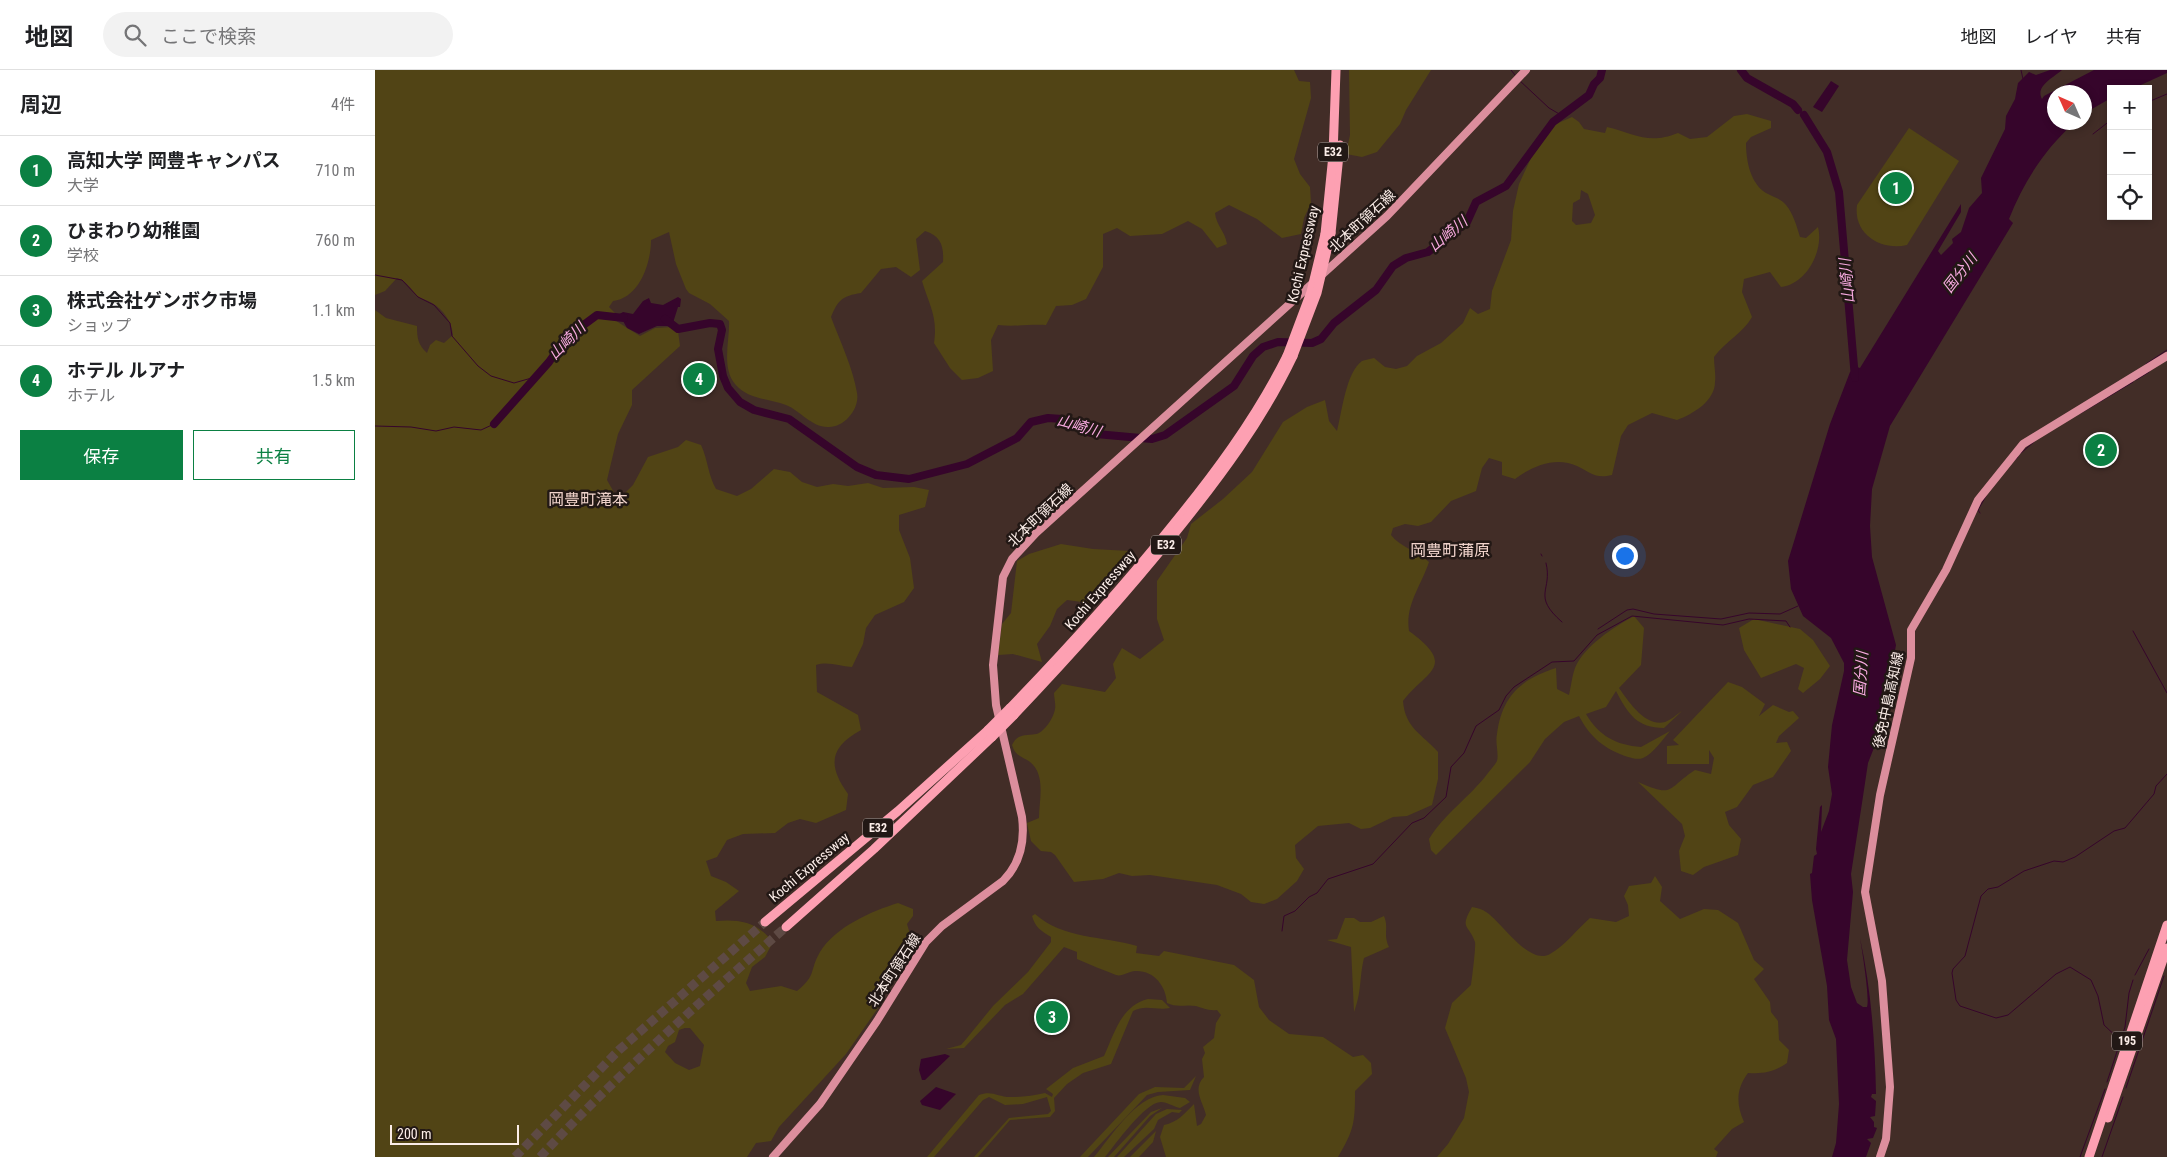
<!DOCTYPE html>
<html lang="ja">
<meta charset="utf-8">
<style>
:root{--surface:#fff;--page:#f2f2f2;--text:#202124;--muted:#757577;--line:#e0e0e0;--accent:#0b8043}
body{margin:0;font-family:"Roboto Condensed","Noto Sans JP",sans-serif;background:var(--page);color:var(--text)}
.controls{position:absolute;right:15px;top:15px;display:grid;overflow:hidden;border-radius:0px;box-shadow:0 2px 8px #0003}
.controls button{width:45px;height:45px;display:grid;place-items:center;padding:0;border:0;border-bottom:1px solid var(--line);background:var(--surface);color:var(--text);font:25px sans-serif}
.compass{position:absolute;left:1672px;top:15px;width:45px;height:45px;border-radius:50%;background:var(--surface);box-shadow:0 2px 8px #0003;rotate:315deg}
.scale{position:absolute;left:15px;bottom:12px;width:129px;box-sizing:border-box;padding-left:5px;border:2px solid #fbede8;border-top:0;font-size:14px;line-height:18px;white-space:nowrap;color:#fbede8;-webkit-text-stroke:4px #221815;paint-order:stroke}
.you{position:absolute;left:1249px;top:485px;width:18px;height:18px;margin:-12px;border:4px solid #fff;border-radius:50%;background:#1a73e8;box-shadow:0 0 0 8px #1a73e833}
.badge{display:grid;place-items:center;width:32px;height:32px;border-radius:50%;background:var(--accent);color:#fff;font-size:16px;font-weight:700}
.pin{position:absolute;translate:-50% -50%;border:2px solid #fff;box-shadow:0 1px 5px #0006}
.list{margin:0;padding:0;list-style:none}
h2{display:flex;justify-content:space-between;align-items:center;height:65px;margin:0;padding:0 20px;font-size:21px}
h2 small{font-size:16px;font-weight:400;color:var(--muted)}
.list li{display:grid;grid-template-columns:32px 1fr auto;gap:15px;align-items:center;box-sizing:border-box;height:70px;padding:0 20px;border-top:1px solid var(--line)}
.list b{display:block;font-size:19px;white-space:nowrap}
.list p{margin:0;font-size:16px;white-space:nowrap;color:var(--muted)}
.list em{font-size:16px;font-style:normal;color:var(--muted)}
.actions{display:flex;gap:10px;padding:15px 20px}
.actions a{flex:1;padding:11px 0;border:1px solid var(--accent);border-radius:0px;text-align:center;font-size:18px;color:var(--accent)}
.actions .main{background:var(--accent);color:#fff}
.icon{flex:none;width:28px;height:28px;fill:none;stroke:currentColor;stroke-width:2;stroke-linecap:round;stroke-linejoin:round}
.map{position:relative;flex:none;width:1792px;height:1087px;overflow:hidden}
header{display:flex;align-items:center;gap:30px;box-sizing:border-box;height:70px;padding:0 25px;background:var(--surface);border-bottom:1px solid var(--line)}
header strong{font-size:24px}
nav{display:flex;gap:28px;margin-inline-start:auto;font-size:18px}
.search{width:350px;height:45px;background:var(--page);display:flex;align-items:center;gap:12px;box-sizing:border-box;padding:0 18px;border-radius:28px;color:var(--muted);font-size:19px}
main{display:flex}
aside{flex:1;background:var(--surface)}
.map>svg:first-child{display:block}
.green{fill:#514415;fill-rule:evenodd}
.water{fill:#36052b}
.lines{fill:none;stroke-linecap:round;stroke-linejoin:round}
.stream{stroke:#36052b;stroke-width:1}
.river{stroke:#36052b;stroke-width:8}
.highway-tunnel{stroke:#5e4a44;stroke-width:9;stroke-dasharray:9 4.5;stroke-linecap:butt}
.major{stroke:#dc8e9d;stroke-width:8}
.highway{stroke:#fda0b2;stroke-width:9}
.highway-bridge{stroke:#fda0b2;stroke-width:9}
.labels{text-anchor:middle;stroke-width:5;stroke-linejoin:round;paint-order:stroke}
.shield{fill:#221815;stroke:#baada9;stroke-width:1}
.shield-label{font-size:12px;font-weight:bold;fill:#fbede8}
.street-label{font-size:14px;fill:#fbede8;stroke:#221815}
.water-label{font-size:15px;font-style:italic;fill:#f8aae0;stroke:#221815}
.quarter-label{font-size:16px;fill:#efd2ca;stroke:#221815}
</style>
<header>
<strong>地図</strong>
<div class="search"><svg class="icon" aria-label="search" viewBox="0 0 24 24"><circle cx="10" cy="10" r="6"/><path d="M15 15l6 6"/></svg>ここで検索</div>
<nav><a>地図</a><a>レイヤ</a><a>共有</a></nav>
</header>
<main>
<aside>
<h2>周辺<small>4件</small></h2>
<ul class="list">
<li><span class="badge">1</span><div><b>高知大学 岡豊キャンパス</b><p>大学</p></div><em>710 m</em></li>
<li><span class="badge">2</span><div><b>ひまわり幼稚園</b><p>学校</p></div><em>760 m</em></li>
<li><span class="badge">3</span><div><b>株式会社ゲンボク市場</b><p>ショップ</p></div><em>1.1 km</em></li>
<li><span class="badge">4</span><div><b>ホテル ルアナ</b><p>ホテル</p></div><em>1.5 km</em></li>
</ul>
<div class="actions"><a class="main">保存</a><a>共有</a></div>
</aside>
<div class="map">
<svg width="1792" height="1087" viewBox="0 0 1792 1087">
<rect width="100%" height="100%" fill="#422d27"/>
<g class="green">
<path d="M 0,0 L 919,0 L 924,11 L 935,12 L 936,28 L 919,89 L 925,104 L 935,117 L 936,133 L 929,148 L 926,164 L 907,168 L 882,149 L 854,135 L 840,143 C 841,155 850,161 852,174 L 842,178 L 827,159 L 813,151 L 787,164 L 755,166 L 742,158 L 728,164 L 728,197 L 711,229 L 697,235 L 681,236 L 671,255 C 655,254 640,257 623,255 L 616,270 L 618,301 L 603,308 L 587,310 L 575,298 L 559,273 C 563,246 554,235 547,211 L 568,192 C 569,176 566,166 550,161 L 541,169 L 545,200 L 536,207 L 521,197 L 506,199 L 486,223 C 467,226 463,230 456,247 C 465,271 478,298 482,323 C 485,338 470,357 454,357 C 437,358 426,341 411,335 C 393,328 373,330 360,314 C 346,297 355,270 354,251 L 335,234 L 314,223 L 311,219 L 301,194 L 294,162 L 276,170 C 276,194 264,228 238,231 L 234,237 L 240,243 L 238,249 L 265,266 L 280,258 L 298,257 L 303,261 L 305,276 L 257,320 L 257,335 L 243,364 L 232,410 L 241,426 L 247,426 L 258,415 L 273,387 L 303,377 L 311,370 L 326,375 C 333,390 333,405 341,419 L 362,426 L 376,419 L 399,399 L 415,402 L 427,412 L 442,417 L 458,414 L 473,416 L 493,413 L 508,418 L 539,417 L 554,420 L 550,437 L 524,445 L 524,460 L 535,488 L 539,518 L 529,532 L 500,545 L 491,558 L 488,574 L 477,597 C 464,596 453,591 441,595 L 442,622 L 483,645 L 486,660 C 455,677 452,695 473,724 L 471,740 L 441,753 L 425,749 L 413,753 L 400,763 L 368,764 L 352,770 L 342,787 L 331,791 L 336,806 L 351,812 L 364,821 L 340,841 L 341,851 C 365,849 382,852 398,872 L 390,887 L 377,897 L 371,913 L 375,921 L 406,916 L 422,921 C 442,905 434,901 445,882 C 460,857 497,841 523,833 L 538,839 L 538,846 L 532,854 L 535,864 L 532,881 L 503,938 L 471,984 L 404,1057 L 396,1071 L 381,1073 L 372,1087 L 0,1087 L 0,240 L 11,248 L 42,256 C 42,268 43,275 52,283 L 55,275 L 61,270 L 69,273 L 78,265 C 77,252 68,239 57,233 C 52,230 46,229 42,226 C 35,218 32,211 22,208 L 10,221 L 0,225 ZM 310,958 L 315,958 L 329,975 L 325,996 L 314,1000 L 300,993 L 290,982 L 293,976 L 300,972 L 304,960 Z"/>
<polygon points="974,0 1056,0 1031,40 1025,54 1002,82 987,87 971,84 975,65"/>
<path d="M 1372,44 L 1396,51 L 1396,58 L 1376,67 L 1371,73 C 1371,90 1375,113 1391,123 C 1398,127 1405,128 1411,135 C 1418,143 1422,157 1425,167 L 1431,168 L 1443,157 C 1449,180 1432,214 1406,217 L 1395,202 L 1369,209 L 1367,222 L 1377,247 C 1368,263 1351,271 1339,287 C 1339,296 1341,304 1340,312 C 1340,331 1318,344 1302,350 L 1277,343 L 1253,355 L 1246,366 L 1237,405 C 1220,409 1217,403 1202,396 C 1181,386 1157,396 1140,409 L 1127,405 L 1127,392 L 1114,388 L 1107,398 L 1101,421 L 1076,431 L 1056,452 L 1043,456 L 1030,454 L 1018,458 L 1016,465 C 1025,477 1043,481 1054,492 C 1046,516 1030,535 1034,561 C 1083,597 1052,600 1028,631 C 1030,658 1047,664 1063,682 L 1063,709 L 1057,735 L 1032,746 L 1018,747 L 995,758 L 986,759 L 974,753 L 943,756 L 920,775 L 921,788 L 929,799 L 922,811 L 902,829 L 889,834 L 876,832 L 866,824 L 842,815 L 775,805 L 757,806 L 744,803 L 728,809 L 699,812 L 680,785 L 676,782 L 666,781 L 656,771 L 652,753 L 664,748 C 664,732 670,710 659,696 C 651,686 641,689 637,675 C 643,663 650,666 661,664 C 669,663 679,647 680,639 C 681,634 679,628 679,623 L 687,614 L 730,622 L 741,608 L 738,594 L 747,578 L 765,589 L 789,570 L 782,549 L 782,511 L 812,468 L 816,454 L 848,429 L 877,402 L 908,352 L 932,337 L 950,330 L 954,351 L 962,361 C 967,342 971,302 987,291 C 990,290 995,289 999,288 L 1010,297 L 1021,299 L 1032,296 L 1042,286 L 1066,273 L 1088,253 L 1095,238 L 1103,244 L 1115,239 L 1117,221 L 1136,170 L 1138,141 L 1144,114 L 1156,88 L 1172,65 L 1181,54 L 1197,47 L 1204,52 L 1209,59 L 1230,63 L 1232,57 C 1261,64 1273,75 1303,63 L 1315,69 L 1332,67 L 1359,46 ZM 1206,120 L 1213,124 L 1220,145 L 1216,153 L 1201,155 L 1197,151 L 1198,133 L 1205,129 Z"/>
<path d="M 1534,58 L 1584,91 L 1532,175 C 1507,181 1478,165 1482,135 Z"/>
<polygon points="686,474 718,479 755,481 755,490 743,501 722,534 692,530 682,539 675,556 662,574 667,592 638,584 623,585 627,554 636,543 642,491 654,484"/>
<path d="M 1259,546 L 1269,558 L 1266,595 L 1244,618 C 1254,632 1270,657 1290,652 C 1296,650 1302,644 1307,641 L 1289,658 C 1262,658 1253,644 1241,621 L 1231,637 L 1211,644 C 1224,666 1241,675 1266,677 L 1295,661 C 1288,669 1278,684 1268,688 C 1263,690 1257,688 1253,687 C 1229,679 1215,667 1204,646 L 1189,652 L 1170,669 L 1155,692 L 1061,785 L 1056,780 L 1054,769 C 1069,744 1095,727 1113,703 C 1115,700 1120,695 1122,691 C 1124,684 1120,672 1122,664 C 1127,626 1146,609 1181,598 L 1182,619 L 1194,625 C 1196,617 1197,606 1200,598 C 1209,576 1239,557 1259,546 Z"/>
<polygon points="1379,549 1425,559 1438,570 1455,596 1445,609 1428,623 1423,619 1429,598 1421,594 1386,608 1369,580 1364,558"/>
<path d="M 1353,612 L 1367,617 L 1390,634 L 1384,646 L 1398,635 L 1414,642 L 1418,641 L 1424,648 L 1404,666 L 1401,673 L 1412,672 L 1416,681 L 1398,707 L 1378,715 L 1362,737 L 1350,742 L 1354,755 L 1366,769 L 1363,785 L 1329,797 L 1318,805 L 1306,801 L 1304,781 L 1310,766 L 1307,754 L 1263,712 C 1300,728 1291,719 1320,700 L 1336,704 L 1339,688 L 1334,680 L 1334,694 L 1292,694 L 1292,676 L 1304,675 L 1298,670 Z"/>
<path d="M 1280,806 L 1287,817 L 1285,831 L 1305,849 L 1329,839 L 1343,840 L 1363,853 L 1379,890 L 1389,899 L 1379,909 L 1395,932 L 1396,942 L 1403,951 L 1404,970 L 1414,980 L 1412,993 C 1399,1002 1389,1004 1373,1003 C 1361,1019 1361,1034 1369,1052 L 1357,1059 L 1339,1079 L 1343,1082 L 1341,1087 L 1062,1087 L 1073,1074 L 1089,1048 L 1094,1022 L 1091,1008 L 1070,958 L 1077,933 L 1096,915 C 1097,908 1101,877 1100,872 C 1094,854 1084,860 1097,837 C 1102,838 1107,839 1111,842 C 1127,852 1154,896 1175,884 C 1190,876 1202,859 1215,848 L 1241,852 L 1254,846 L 1253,835 L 1249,826 L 1254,816 L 1276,813 Z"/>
<path d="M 660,844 C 688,869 728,866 762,876 L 761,883 L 784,886 L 789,881 L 859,895 L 879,910 L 884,937 L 894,950 L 914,964 L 948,967 L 978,987 L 988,985 L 996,993 L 997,1004 L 980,1021 C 980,1053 979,1060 963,1087 L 791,1087 L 785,1067 L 789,1055 C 803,1052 809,1044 819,1034 L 822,1056 L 826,1054 L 831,1045 C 828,1032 817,1019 829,1007 L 827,989 L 830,983 L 828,977 L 839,968 L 841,953 L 846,945 L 842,940 C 833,941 828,938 821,936 C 811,934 802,938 792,933 C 791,916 779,900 760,901 C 754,901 747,907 741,905 C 729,900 715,895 702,889 L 702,882 L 689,877 L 648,924 L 630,935 L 589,978 L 571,979 L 586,975 L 592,968 L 618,936 L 653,902 L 676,872 L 676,867 C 666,861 660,857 657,846 Z"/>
<path d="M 1009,846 C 1014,858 1008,864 1014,877 L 989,888 C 984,909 987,921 979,942 L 976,877 L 952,870 L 962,869 L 970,848 L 979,848 L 985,852 L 996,852 Z"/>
<path d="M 773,929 L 787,930 L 795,938 C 782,941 771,934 758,941 L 736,994 L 708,1003 L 692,1014 L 679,1028 L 680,1041 L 675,1047 L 635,1050 L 603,1087 L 599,1087 L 634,1048 L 673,1044 L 676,1041 L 672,1027 L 648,1034 L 630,1035 L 614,1027 L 608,1030 L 559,1087 L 552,1087 L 604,1025 C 617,1020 623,1027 635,1027 C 647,1027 658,1026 670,1023 L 677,1027 L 678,1024 L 671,1019 L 698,998 L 729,986 C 740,962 746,936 773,929 Z"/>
<polygon points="821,1006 815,1020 783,1022 772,1025 713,1087 705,1087 764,1024 780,1017 809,1018"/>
<path d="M 788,1025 L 810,1028 L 815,1032 L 805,1038 C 800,1037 792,1032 786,1032 C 770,1032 740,1075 730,1087 L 719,1087 C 735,1068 761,1026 788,1025 Z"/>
<polygon points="787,1038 775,1046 739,1087 733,1087 776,1042"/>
<polygon points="792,1039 807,1040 804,1043 797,1042 783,1050 779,1059 749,1087 742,1087 781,1044"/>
<polygon points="781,1061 778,1072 764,1087 755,1087"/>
</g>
<g class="water">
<path d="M 1675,0 L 1687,0 C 1678,8 1660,16 1667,29 L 1669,26 L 1719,0 L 1792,0 L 1792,3 L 1757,19 L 1736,19 L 1736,28 L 1710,43 L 1710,22 L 1680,22 L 1680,52 L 1699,53 C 1670,79 1649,111 1634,149 L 1638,153 L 1515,356 L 1497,419 L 1495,456 L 1497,487 L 1521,575 L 1504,665 L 1493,693 L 1487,733 L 1476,804 L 1478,822 L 1472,890 L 1476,917 L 1482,933 L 1488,937 L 1492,937 C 1495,929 1487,880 1485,868 C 1496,919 1500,971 1501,1024 L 1497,1024 L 1496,1027 L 1501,1031 L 1500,1046 L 1495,1047 L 1499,1052 L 1499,1057 L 1502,1058 L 1498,1068 L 1492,1069 L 1496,1073 L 1491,1087 L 1457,1087 L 1461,1073 L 1464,1034 L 1461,969 L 1454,950 L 1452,916 L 1437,830 L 1435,804 L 1437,803 L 1439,786 L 1442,784 L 1441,779 L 1445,737 L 1447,735 L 1446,762 L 1454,741 L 1457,724 L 1453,697 L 1457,655 L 1469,601 L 1469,593 L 1456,568 L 1428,546 L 1416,519 L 1413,491 L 1455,354 L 1475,302 L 1482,297 L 1485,298 L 1586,134 L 1586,142 L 1563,181 L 1566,185 L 1578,173 L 1577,169 L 1586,162 L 1594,138 L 1607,123 L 1606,108 L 1630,59 L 1631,46 L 1640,29 L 1643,13 L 1654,2 L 1661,5 Z"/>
<polygon points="1456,11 1464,16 1447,42 1438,37"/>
<polygon points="303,227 306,229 305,237 303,237 297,256 282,256 264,264 252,258 248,251 238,248 248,242 258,244 268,231 274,228 276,233 288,235"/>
<polygon points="570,984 575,986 550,1010 547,1010 544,1000 546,989"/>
<polygon points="561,1017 581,1024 565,1040 547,1035 545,1031"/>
</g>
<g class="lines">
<g class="stream">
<polyline points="1136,0 1140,5"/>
<polyline points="1646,0 1648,9"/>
<polyline points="1144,10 1174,38 1186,45"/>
<polyline points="1773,32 1792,24"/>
<polyline points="1718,64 1736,50"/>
<polyline points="0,205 27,210 43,227 59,235 75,253 77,266 103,296 116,306 139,313 160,307"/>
<polyline points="1771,294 1792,280"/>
<polyline points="1761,310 1774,302"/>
<polyline points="1706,343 1758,312"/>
<polyline points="0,356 36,357 61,361 79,357 106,360 119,354"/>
<polyline points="1646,383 1660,371"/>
<polyline points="1638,392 1643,387"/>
<polyline points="1605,443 1603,440 1611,426"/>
<polyline points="1166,484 1167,486"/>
<path d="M 1171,493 C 1178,521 1156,525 1187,552"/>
<polyline points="1223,559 1252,540 1258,539 1279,544 1346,549 1374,543 1405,544 1423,536"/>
<polyline points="1758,561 1792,623"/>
<polyline points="907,861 909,846 920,841 934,827 942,823 953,809 998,794 1037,753 1049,748 1071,727 1076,697 1089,683 1101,656 1124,640 1131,626 1139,617 1177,592 1199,591 1222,565 1257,546 1348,555 1374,549 1411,551 1415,557"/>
<polyline points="1760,905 1774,879"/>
<polyline points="1746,971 1729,955 1723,926 1716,910 1695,897 1681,904 1633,945 1621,948 1585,936 1581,930 1577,903 1578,899 1590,886 1606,826 1613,819 1623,817 1649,801 1679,791 1688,792 1700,787 1739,761 1750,758 1779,724 1781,716 1792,704"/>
<polyline points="1732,1012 1750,957 1754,923 1758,910"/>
<polyline points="1751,1018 1789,906"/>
<polyline points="1705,1087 1730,1019"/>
<polyline points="1727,1087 1748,1027"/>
</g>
<g class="river">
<polyline points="1366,0 1372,8 1418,34 1423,40"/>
<polyline points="1429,45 1452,82 1464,122 1480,308"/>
<polyline points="290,249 303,259 335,253 345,254 347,260 343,279 348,306 353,318 365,332 379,340 414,349 482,397 501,405 534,409 592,394 642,368 656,352 673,348 687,349 709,361 721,364 777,369 790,365 859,316 878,286 888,277 903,272 937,273 946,269 959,253 1001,220 1018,196 1031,188 1053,182 1092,152 1101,132 1131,116 1178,52 1214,25 1219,14 1225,8 1227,0"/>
<polyline points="119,354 174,292 191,268 222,245 249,248"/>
</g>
<g class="highway-tunnel">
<polyline points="140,1087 244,980 390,852"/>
<path d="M 165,1087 C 242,1005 326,931 411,857"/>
</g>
<g class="major">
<path d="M 398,1087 L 445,1034 L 502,951 L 551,872 L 567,856 L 628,811 C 646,793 650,771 647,747 L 621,635 L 618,595 L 628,507 L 637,489 L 661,463 L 1012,146 L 1151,0"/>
<polyline points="1505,1087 1511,1069 1515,1017 1507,911 1490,822 1505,725 1536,588 1536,560 1571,500 1603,430 1648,374 1792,286"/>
</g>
<g class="highway">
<polyline points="956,163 965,75"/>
<polyline points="950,164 958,85 961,0"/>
<path d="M 635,638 C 690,581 743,523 792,462 C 838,406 880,350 912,286"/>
<path d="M 639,645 C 695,586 749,526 800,463 C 845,407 887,351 918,286"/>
<polyline points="390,852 523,741 613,660"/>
<polyline points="411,857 499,779 617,667"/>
<polyline points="1733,1048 1792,878"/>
<polyline points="1714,1087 1792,855"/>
</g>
<g class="highway-bridge">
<polyline points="912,286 936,222 950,164"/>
<polyline points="918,286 942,223 956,163"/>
<polyline points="613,660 635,638"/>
<polyline points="617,667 639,645"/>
</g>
</g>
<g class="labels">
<g class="shield">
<rect x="943" y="72.5" width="30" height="19" rx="4"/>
<rect x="776" y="465.5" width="30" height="19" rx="4"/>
<rect x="488" y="748.5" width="30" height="19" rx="4"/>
<rect x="1737" y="961.5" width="30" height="19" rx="4"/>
</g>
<g class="shield-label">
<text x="958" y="86">E32</text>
<text x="791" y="479">E32</text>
<text x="503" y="762">E32</text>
<text x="1752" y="975">195</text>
</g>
<g class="street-label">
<text transform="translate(987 151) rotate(-43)" y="5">北本町領石線</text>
<text transform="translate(928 184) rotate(-77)" y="5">Kochi Expressway</text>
<text transform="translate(665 445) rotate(-44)" y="5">北本町領石線</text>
<text transform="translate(725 520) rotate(-49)" y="5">Kochi Expressway</text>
<text transform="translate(1513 630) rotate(-78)" y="5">後免中島高知線</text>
<text transform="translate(434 797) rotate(-40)" y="5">Kochi Expressway</text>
<text transform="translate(519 900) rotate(-57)" y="5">北本町領石線</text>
</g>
<g class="water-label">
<text transform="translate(1073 164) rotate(-40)" y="5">山崎川</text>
<text transform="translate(1585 203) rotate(-52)" y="5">国分川</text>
<text transform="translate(1472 211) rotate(-95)" y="5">山崎川</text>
<text transform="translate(192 271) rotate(-45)" y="5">山崎川</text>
<text transform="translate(704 356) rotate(16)" y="5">山崎川</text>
<text transform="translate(1486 604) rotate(-86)" y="5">国分川</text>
</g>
<g class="quarter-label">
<text x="213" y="435">岡豊町滝本</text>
<text x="1075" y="486">岡豊町蒲原</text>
</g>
</g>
</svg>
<div class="controls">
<button>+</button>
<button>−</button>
<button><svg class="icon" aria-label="locate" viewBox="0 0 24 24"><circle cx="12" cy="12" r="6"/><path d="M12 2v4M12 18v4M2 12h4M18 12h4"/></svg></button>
</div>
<svg class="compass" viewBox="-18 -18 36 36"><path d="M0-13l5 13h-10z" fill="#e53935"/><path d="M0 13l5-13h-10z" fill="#757577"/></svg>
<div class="scale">200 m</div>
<div class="you"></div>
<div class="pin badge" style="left:1521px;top:118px">1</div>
<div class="pin badge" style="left:1726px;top:380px">2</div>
<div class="pin badge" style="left:677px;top:947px">3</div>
<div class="pin badge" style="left:324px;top:309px">4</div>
</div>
</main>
